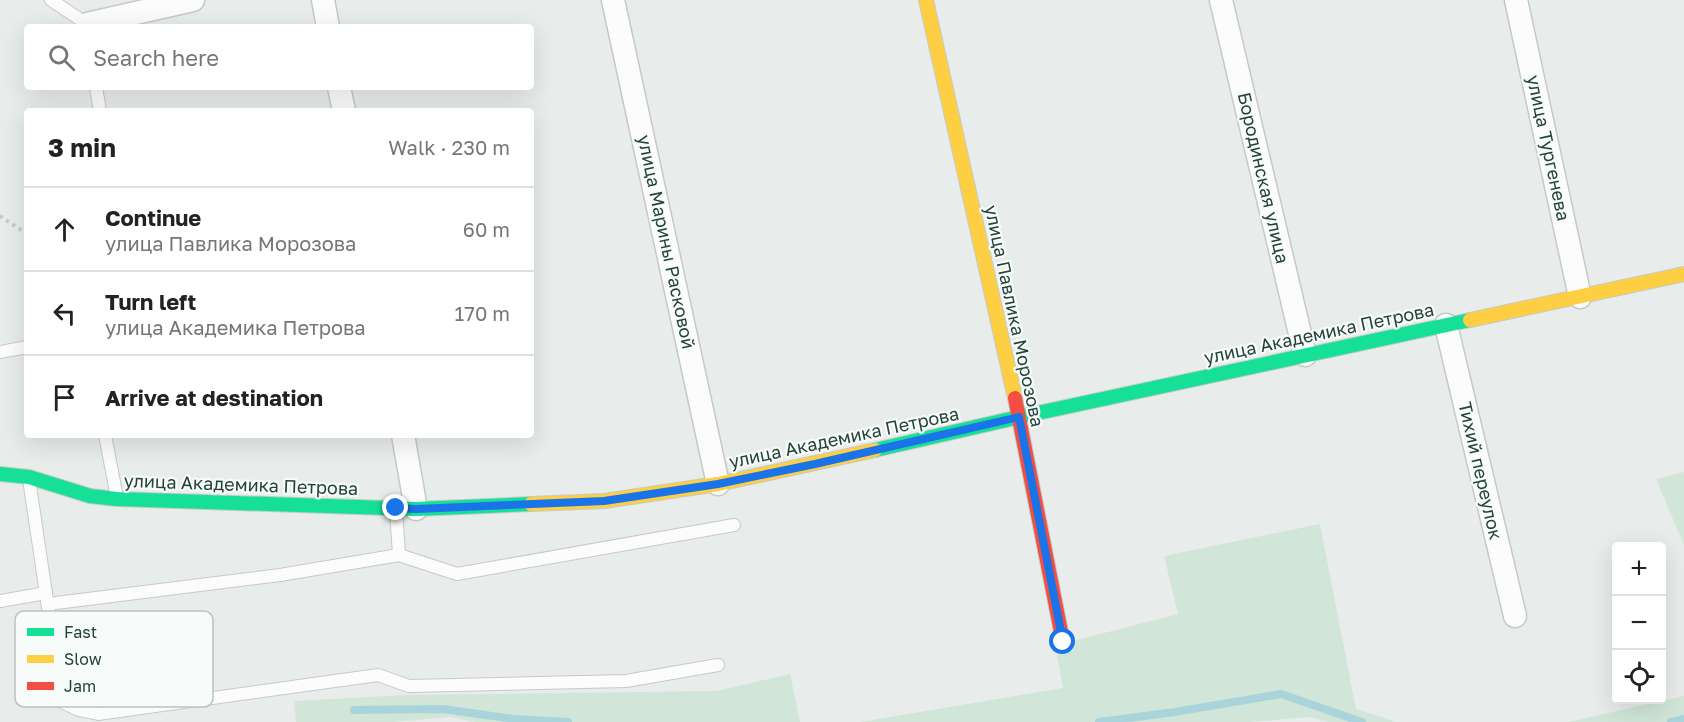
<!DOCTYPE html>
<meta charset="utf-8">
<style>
:root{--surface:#fff;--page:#f6f6f6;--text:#222;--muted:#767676;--line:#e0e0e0}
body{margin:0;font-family:"Golos Text",sans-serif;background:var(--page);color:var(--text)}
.controls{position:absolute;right:18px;bottom:18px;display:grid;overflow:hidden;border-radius:6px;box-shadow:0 6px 24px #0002}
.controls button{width:54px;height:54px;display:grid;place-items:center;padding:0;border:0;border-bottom:2px solid var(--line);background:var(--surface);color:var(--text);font:30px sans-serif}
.stop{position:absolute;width:18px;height:18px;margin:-14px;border:4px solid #1a73e8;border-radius:50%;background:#fff}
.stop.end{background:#1a73e8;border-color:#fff;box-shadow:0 2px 6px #0008}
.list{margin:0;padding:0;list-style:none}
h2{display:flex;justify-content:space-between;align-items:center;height:78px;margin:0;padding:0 24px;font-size:26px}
h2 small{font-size:20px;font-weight:400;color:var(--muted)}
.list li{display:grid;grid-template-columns:39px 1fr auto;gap:18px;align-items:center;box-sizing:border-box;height:84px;padding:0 24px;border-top:2px solid var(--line)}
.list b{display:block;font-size:22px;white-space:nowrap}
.list p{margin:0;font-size:20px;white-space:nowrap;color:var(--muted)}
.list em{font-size:20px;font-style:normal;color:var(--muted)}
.icon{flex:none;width:33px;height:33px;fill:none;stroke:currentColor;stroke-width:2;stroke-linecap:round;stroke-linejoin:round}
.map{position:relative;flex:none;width:1684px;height:722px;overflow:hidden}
.search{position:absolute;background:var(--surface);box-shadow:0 6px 24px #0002;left:24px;top:24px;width:510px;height:66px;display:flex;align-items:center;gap:15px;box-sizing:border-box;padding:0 21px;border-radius:6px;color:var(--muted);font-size:22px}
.panel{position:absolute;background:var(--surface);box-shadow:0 6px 24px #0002;left:24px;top:108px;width:510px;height:330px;border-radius:6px}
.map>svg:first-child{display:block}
.green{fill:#d1e6d8}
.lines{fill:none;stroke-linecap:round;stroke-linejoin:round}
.stream{stroke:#a9d4db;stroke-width:8}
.lane-casing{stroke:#c5cac8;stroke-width:14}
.street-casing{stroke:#c5cac8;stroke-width:25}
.fast-casing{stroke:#c3cbc8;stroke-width:16}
.slow-casing{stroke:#c3cbc8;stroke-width:16}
.jam-casing{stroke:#c3cbc8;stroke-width:16}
.path{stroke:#c3ccca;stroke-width:4;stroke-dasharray:3 4.5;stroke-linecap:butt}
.lane{stroke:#fcfcfc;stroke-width:12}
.street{stroke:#fcfcfc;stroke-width:22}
.fast{stroke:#16e098;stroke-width:14}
.slow{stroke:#ffcf43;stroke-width:14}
.jam{stroke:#f24e42;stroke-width:14}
.route{stroke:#1a73e8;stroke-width:8}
.labels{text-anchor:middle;stroke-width:4.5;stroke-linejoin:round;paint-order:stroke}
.street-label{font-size:18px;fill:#24423a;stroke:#f7fbf9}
.key{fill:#f7fbf9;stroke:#b8c4c0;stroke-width:1.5}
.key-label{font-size:16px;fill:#24423a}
</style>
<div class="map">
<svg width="1684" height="722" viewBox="0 0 1684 722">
<rect width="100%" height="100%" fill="#e8edeb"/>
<g class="green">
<polygon points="1684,472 1684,545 1656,479"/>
<polygon points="1320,524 1356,709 1397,722 1329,722 1310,717 1250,722 860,722 1063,688 1055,644 1073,641 1178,614 1164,556"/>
<polygon points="790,674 800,722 476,722 451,717 394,722 296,722 294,701 406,695 716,691"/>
<polygon points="1684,696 1684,722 1568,722"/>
</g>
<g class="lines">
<g class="stream">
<polyline points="354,710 443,709 514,719 568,722"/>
<polyline points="1099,722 1175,712 1281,694 1362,722"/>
<polyline points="1671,722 1684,719"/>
</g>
<g class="lane-casing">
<g id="lane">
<polyline points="51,0 87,24 87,27"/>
<polyline points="96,87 100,111"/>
<polyline points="0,352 27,347"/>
<polyline points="105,435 117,498"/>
<polyline points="29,479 62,702 79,710 98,714 378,675 409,686 626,681 718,665"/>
<polyline points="399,555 457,574 734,525"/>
<polyline points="0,601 46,593"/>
<polyline points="48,604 280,575 399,555 396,509"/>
</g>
</g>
<g class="street-casing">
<g id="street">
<polyline points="323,0 328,27"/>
<polyline points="613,0 718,484"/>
<polyline points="1221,0 1305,355"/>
<polyline points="1516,0 1580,297"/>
<polyline points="87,24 193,0"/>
<polyline points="339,87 344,111"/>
<polyline points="1446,325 1515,616"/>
<polyline points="403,435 416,509"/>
</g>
</g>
<g class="fast-casing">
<g id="fast">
<polyline points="875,450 1019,417 1470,320"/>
<polyline points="0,474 29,477 90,496 117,499 416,509 531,504"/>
</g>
</g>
<g class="slow-casing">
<g id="slow">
<polyline points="926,0 1015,398"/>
<polyline points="1470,320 1684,274"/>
<polyline points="531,504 604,501 718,484 875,450"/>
</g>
</g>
<g class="jam-casing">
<polyline id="jam" points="1015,398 1063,642"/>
</g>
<polyline class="path" points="0,216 27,234"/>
<use href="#lane" class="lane"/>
<use href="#street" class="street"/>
<use href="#fast" class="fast"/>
<use href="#slow" class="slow"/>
<use href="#jam" class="jam"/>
</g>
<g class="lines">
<polyline class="route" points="396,508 416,509 604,501 718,484 815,464 1019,417 1063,642"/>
</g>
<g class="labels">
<g class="street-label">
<text transform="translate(1548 148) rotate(78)" y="6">улица Тургенева</text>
<text transform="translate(1263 178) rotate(77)" y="6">Бородинская улица</text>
<text transform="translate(666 242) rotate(78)" y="6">улица Марины Расковой</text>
<text transform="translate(1014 316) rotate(78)" y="6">улица Павлика Морозова</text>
<text transform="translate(1319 334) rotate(-12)" y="6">улица Академика Петрова</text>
<text transform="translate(844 438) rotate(-12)" y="6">улица Академика Петрова</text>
<text transform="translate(1480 471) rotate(77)" y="6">Тихий переулок</text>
<text transform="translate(241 485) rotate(2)" y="6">улица Академика Петрова</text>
</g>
</g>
<rect x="15" y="611" width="198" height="96" rx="9" class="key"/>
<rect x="27" y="628" width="27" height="8" fill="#16e098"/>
<rect x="27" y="655" width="27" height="8" fill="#ffcf43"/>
<rect x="27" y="682" width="27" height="8" fill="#f24e42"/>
<g class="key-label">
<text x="64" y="638">Fast</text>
<text x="64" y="665">Slow</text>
<text x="64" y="692">Jam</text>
</g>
</svg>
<div class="controls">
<button>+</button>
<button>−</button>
<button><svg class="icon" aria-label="locate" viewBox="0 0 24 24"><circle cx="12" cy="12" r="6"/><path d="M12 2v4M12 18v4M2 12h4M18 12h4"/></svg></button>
</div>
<div class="stop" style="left:1063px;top:642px"></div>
<div class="stop end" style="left:396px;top:508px"></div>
<div class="search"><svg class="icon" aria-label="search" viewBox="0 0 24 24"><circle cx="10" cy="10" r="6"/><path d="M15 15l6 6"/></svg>Search here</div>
<section class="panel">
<h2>3 min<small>Walk · 230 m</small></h2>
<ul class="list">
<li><svg class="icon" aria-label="ahead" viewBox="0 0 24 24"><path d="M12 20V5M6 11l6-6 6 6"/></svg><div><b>Continue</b><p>улица Павлика Морозова</p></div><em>60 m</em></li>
<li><svg class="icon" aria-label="left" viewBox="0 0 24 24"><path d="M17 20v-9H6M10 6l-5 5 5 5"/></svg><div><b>Turn left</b><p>улица Академика Петрова</p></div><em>170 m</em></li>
<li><svg class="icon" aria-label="arrive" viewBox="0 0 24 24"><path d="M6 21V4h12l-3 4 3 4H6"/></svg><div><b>Arrive at destination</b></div></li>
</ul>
</section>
</div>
